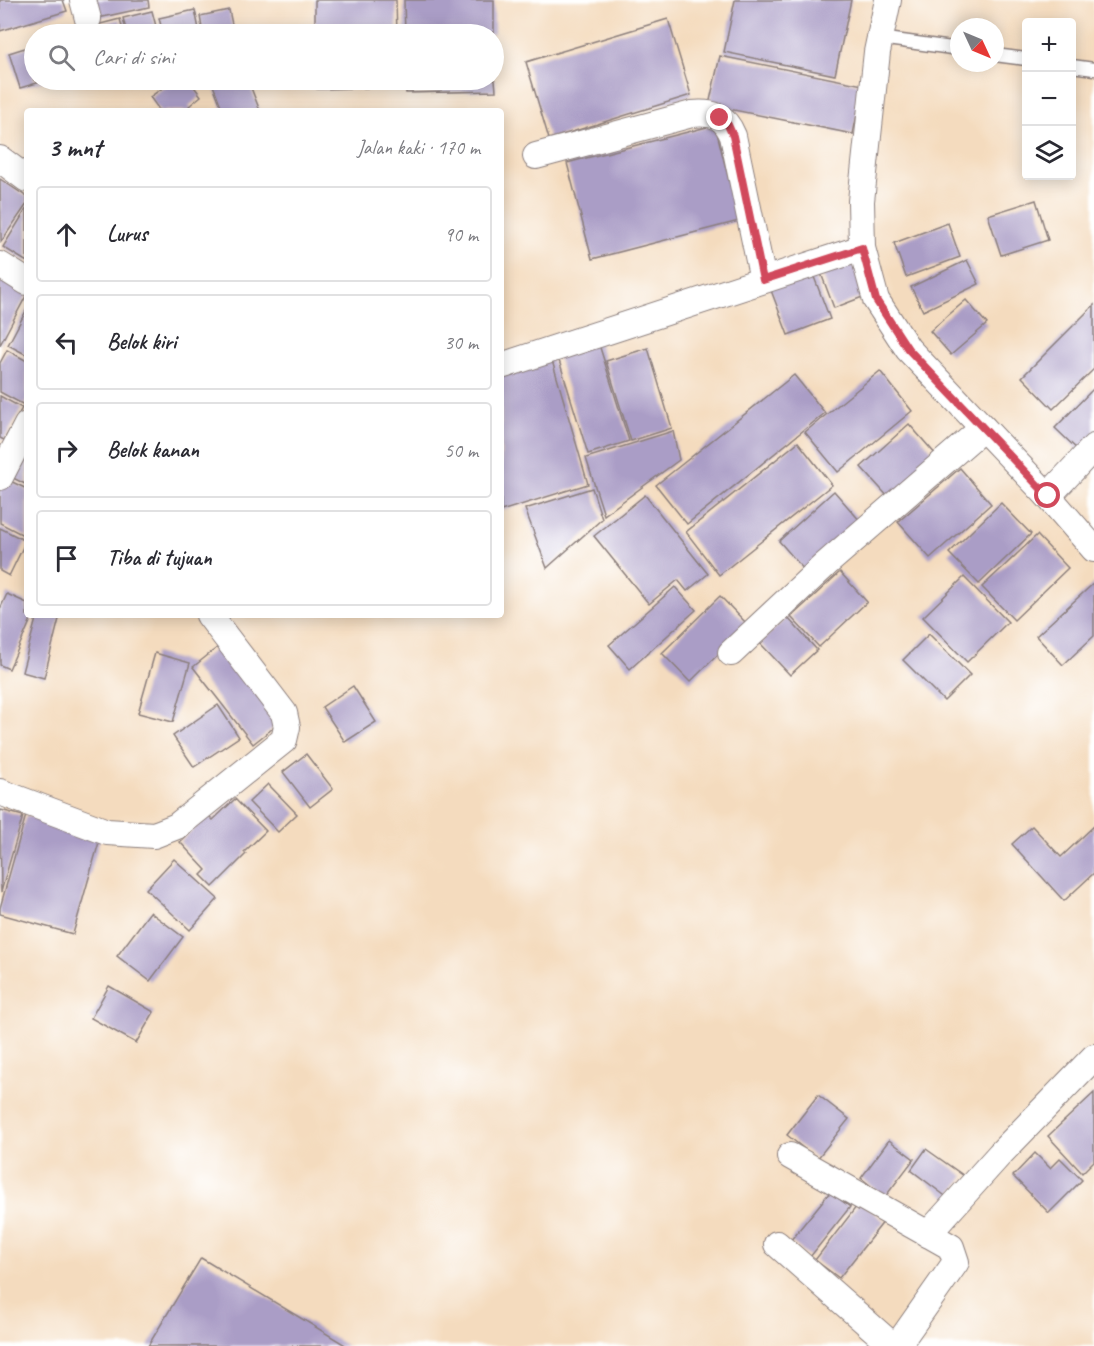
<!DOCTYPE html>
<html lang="id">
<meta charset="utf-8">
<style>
:root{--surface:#fff;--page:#f2f2f3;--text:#2b2b33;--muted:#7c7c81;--line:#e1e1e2}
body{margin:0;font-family:Caveat,sans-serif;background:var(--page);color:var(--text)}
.controls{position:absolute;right:18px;top:18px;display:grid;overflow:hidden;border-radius:6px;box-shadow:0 3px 15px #0003}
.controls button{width:54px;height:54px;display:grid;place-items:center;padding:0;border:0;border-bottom:2px solid var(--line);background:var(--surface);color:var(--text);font:30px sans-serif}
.compass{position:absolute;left:950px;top:18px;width:54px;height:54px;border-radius:50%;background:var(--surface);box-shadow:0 3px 15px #0003;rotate:134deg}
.stop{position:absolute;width:18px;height:18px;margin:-14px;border:4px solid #d1495b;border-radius:50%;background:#fff}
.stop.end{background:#d1495b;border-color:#fff;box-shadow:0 2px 6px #0008}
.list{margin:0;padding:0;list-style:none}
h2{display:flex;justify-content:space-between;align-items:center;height:78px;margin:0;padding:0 24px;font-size:26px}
h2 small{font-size:20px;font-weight:400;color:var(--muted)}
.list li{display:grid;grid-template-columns:39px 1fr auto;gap:18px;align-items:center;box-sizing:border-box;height:96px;margin:0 12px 12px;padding:0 12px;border:2px solid var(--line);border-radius:6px}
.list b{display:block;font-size:22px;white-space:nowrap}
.list em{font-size:20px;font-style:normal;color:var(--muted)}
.icon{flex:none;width:33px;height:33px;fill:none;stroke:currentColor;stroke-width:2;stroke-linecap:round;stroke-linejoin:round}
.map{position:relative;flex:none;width:1094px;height:1346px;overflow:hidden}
.search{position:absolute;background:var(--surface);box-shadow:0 3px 15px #0003;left:24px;top:24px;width:480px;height:66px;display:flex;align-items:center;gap:15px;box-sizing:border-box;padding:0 21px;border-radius:33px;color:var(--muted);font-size:22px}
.panel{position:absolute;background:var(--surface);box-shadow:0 3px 15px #0003;left:24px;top:108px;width:480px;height:510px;border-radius:6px}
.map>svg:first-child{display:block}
.building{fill:#aa9dc6}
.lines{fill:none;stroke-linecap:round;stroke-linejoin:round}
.lane-casing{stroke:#8b7e7c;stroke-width:15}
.street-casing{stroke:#8b7e7c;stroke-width:28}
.lane{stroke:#fff;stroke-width:12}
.street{stroke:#fff;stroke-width:26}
.route{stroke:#d1495b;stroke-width:8}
</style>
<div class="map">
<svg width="1094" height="1346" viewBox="0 0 1094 1346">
<rect width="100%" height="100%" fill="#fff"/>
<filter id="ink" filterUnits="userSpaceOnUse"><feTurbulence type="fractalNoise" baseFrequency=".0167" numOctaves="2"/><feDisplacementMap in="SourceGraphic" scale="12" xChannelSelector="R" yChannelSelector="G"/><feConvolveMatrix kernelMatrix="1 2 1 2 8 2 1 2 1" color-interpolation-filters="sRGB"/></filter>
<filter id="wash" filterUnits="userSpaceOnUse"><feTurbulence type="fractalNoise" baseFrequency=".008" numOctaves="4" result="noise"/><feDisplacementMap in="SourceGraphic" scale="24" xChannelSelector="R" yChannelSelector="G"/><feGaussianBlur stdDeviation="1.35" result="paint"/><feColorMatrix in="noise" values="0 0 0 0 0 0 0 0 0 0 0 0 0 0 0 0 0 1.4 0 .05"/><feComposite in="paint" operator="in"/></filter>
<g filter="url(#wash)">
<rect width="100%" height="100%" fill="#f4dbbe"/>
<g id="blocks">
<g class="building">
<polygon points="0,0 63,0 67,11 0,31"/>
<polygon points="94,0 148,0 149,7 98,18"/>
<polygon points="315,0 396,0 397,34 315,34"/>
<polygon points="404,0 494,0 494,34 405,34"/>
<polygon points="735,0 851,0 835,75 724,52"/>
<polygon points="195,10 200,34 163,34 159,18"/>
<polygon points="229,10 234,34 203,34 200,16"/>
<polygon points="152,11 158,34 127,34 123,18"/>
<polygon points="120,19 124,34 82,34 81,29"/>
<polygon points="668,19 691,95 549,139 526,62"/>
<polygon points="34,45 34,80 47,80 20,88 9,53"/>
<polygon points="720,56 863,85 853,134 709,105"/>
<polygon points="174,80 189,80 201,96 189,106 193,111 160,111 150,97"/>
<polygon points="211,80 248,80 260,111 223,111"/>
<polygon points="316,80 398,80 398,87 317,89"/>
<polygon points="405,80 495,80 496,91 406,93"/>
<polygon points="715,125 739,221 592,259 567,163"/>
<polygon points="0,179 27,197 27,204 1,242"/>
<polygon points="1036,200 1048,240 1001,255 988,215"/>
<polygon points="27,208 27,262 3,247"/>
<polygon points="948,223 960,257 906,277 894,243"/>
<polygon points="850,256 865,296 834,308 819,268"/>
<polygon points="967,260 979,284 923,311 911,287"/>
<polygon points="811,269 830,319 788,335 769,285"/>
<polygon points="0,280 27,294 0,345"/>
<polygon points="966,300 987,324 951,355 930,331"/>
<polygon points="1094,305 1094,369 1053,409 1022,377"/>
<polygon points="27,309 27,355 8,345"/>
<polygon points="598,341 629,441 588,454 557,354"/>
<polygon points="648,348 672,428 631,441 606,361"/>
<polygon points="7,350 27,361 27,399 24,405 0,392 0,363"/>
<polygon points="551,357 588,484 501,511 501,373"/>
<polygon points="880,371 912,411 838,472 805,432"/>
<polygon points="794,375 825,413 687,524 656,485"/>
<polygon points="1094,388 1094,440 1081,453 1055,428"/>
<polygon points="0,396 22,408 4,440 0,438"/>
<polygon points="909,424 937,456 890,499 861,467"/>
<polygon points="673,431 679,460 604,515 586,458"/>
<polygon points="798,442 832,485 719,575 686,532"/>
<polygon points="27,445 27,485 11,477"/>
<polygon points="960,468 991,504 930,558 898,522"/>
<polygon points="6,479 27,489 27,537 0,523 0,491"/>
<polygon points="592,488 602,519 547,568 525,509"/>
<polygon points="834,491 861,522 806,572 779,541"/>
<polygon points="645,495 708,574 687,591 678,580 649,604 594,536"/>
<polygon points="1001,503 1031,534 979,584 949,553"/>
<polygon points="0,528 26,541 9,576 0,571"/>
<polygon points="1037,535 1068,568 1014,620 982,587"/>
<polygon points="840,572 867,602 819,647 791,617"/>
<polygon points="964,577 1008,622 967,662 923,617"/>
<polygon points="1094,583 1094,636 1063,665 1036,636"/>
<polygon points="675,587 696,610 630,669 609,645"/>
<polygon points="7,594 27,603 27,615 33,615 9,669 0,665 0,609"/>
<polygon points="720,596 748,625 690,682 662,653"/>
<polygon points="37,615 60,615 44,678 22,672"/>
<polygon points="787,617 817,650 790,675 760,643"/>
<polygon points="929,634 970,675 944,701 903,660"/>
<polygon points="223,643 283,720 253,744 193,667"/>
<polygon points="155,653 190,663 173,722 138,713"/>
<polygon points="353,686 376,722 345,742 322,707"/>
<polygon points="218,705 239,737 194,767 173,736"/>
<polygon points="306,754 333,789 310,807 283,772"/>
<polygon points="268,784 297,814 278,832 249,802"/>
<polygon points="235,799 266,831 244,852 246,854 213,887 201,875 206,870 180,842 208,815 213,820"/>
<polygon points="1,810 23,816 1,892 0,813"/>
<polygon points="26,815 101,835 73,934 0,914 0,908"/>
<polygon points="1032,826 1061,857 1094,826 1094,873 1064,901 1012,844"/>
<polygon points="174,859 218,899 190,930 146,889"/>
<polygon points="150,912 183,937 150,981 117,956"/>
<polygon points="109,986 154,1012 136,1043 91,1018"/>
<polygon points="1094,1093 1094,1161 1082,1173 1048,1136"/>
<polygon points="818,1095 849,1119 817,1159 787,1135"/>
<polygon points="889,1140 914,1159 885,1197 861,1178"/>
<polygon points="926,1149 964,1176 948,1198 911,1170"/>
<polygon points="1035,1153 1050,1168 1060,1158 1082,1180 1049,1213 1013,1176"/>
<polygon points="830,1192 850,1207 810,1257 790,1241"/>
<polygon points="860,1202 884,1221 839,1278 815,1260"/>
<polygon points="201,1258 347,1346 148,1346"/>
</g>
</g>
</g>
<g filter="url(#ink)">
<use href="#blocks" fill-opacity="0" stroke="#8b7e7c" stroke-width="1.5"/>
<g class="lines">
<g class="lane-casing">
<g id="lane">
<polyline points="880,38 959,49"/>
<polyline points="995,55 1026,59"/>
<polyline points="1072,66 1094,69"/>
</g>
</g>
<g class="street-casing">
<g id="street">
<polyline points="83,0 88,19"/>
<polyline points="888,0 877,52 861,201 862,248 876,300 908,349 1048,496 1094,549"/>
<path d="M 536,156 L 692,114 C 713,112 725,116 733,136 L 763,280"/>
<polyline points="0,159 27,179"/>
<polyline points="0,265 27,282"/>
<polyline points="501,366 862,248"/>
<polyline points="0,477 27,425"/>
<polyline points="1048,496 1094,447"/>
<polyline points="731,653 826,564 983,428"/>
<polyline points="0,792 107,832 154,835 177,826 284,740 287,727 284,713 209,615"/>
<polyline points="790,1156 951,1247 956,1262 897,1346"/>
<polyline points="928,1234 1000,1154 1094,1057"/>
<polyline points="777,1244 893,1346"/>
</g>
</g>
<use href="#lane" class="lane"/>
<use href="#street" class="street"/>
</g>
</g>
<g class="lines" filter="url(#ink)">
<polyline class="route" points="720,118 728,125 733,136 763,280 862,248 876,300 908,349 1048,496"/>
</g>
</svg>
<div class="controls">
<button>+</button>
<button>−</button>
<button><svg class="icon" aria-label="layers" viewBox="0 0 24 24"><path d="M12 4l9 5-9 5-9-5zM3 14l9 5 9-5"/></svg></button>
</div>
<svg class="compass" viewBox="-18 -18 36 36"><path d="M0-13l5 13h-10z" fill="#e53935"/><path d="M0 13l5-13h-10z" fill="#7c7c81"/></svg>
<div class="stop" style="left:1048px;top:496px"></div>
<div class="stop end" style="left:720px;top:118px"></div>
<div class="search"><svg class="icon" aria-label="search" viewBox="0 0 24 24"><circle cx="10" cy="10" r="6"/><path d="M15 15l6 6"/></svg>Cari di sini</div>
<section class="panel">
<h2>3 mnt<small>Jalan kaki · 170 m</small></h2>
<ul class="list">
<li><svg class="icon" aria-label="ahead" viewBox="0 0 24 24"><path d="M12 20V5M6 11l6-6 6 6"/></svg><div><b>Lurus</b></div><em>90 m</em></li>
<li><svg class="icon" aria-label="left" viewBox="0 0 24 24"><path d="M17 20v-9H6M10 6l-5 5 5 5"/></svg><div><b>Belok kiri</b></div><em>30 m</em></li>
<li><svg class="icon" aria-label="right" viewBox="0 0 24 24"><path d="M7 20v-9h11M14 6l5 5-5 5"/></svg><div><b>Belok kanan</b></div><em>50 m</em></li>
<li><svg class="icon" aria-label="arrive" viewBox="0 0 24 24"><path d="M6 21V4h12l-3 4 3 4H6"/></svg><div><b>Tiba di tujuan</b></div></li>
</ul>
</section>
</div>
